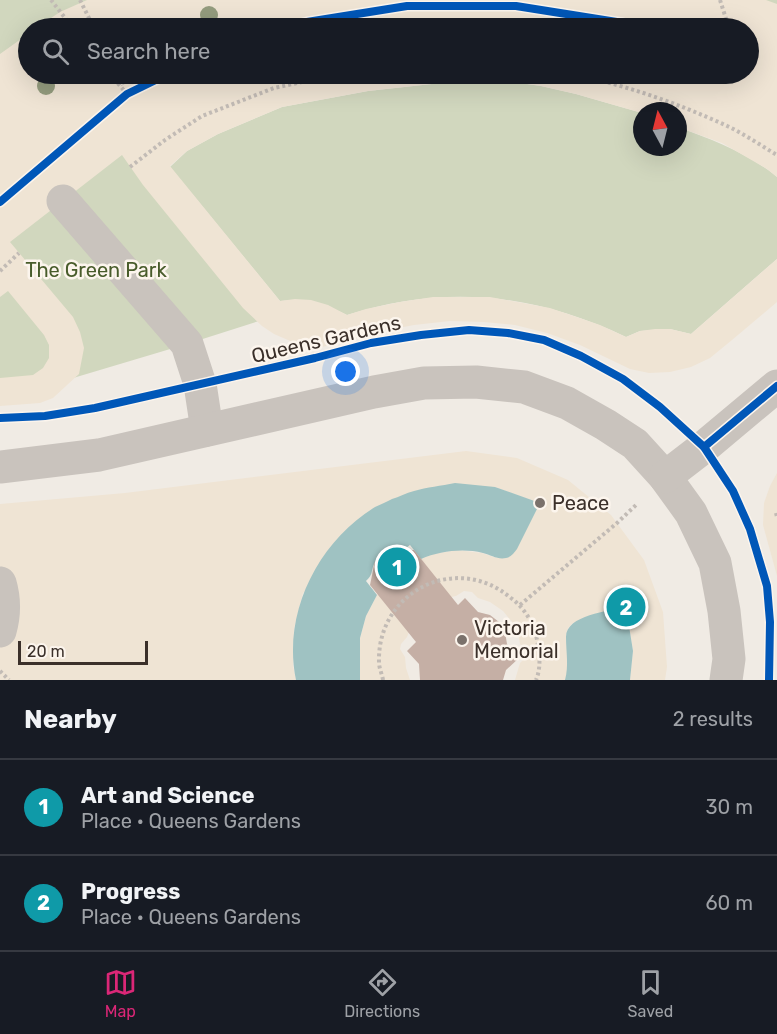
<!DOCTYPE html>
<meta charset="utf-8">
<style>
:root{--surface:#171b24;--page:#20242c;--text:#f1f3f6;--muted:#9ea1a6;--line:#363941;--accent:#db2777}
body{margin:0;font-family:Rubik,sans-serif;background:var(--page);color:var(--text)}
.compass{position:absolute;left:633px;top:102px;width:54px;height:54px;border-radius:50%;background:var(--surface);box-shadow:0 6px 24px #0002;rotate:353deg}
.scale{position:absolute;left:18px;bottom:15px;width:130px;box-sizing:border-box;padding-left:6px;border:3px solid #3b302a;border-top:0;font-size:16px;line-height:21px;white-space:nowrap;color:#3b302a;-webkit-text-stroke:4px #fcf5ed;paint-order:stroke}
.you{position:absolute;left:346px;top:372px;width:21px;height:21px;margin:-15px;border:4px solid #fff;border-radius:50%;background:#1a73e8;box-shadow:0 0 0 9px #1a73e833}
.badge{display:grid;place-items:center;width:39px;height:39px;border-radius:50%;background:var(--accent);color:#fff;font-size:20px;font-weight:700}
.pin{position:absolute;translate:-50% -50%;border:3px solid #fff;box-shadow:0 2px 6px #0006}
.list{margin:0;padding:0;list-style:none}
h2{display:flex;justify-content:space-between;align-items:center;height:78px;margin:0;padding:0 24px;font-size:26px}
h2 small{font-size:20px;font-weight:400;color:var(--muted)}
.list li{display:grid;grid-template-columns:39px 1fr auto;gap:18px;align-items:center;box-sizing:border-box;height:96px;padding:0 24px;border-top:2px solid var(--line)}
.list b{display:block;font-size:22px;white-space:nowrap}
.list p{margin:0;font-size:20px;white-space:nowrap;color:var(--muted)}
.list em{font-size:20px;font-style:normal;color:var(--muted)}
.icon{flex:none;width:33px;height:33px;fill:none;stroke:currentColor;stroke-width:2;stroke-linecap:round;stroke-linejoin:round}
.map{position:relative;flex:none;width:777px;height:680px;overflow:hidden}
.search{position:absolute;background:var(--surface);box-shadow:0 6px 24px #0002;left:18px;right:18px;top:18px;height:66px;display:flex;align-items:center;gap:15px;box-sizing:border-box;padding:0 21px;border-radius:33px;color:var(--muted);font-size:22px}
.sheet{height:270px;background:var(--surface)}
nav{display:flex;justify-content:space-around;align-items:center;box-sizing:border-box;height:84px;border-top:2px solid var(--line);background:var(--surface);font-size:16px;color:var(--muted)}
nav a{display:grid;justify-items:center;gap:3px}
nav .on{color:var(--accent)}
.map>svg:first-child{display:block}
.green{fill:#d1d7be}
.plaza{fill:#efe4d4}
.water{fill:#9fc2c2}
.building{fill:#c5afa5}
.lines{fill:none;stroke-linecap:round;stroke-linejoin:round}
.path{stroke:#c2bbb5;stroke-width:4;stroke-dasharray:3 3;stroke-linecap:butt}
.minor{stroke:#c9c3bd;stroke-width:33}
.cycleway-casing{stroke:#fcf5ed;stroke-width:11}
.cycleway{stroke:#0057b8;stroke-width:8}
.tree{fill:#949c7e}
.poi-dot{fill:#7a716b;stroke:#fcf5ed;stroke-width:2}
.labels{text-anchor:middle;stroke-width:5;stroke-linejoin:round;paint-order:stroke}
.park-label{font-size:20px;fill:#485c2b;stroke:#fcf5ed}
.street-label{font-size:20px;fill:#3b302a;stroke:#fcf5ed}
.poi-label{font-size:20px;fill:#3b302a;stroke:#fcf5ed;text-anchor:start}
</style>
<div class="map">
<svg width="777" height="680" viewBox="0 0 777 680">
<rect width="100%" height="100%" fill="#f0ebe4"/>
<g class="green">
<polygon points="0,0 777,0 777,137 748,74 748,28 28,28 28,74 115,138 259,321 187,344 43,387 0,390"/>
<path d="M 486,78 L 541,86 L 576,94 L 642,113 L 642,147 L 678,147 L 678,127 C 713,140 748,153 777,177 L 777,259 L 691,334 L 670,329 L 640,331 L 626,337 C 533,293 445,284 347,315 C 324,303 306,298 280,301 L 170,167 L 187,151 L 218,134 L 282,107 L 368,91 Z"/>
</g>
<g class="plaza">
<polygon points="87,0 766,0 777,4 777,177 767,169 722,143 678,127 678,111 642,111 642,113 576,94 541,86 486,78 368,91 282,107 218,134 187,151 170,166 280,301 295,299 311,300 328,305 347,315 366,309 400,302 433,297 490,297 550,308 600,325 626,337 640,331 655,329 670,329 691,334 777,259 777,302 732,340 710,358 691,367 670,372 649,373 630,369 580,345 547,333 515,325 484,322 450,321 414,325 377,332 344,342 322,347 295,343 274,334 262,326 243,308 143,185 122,155 10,242 73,317 80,332 84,348 79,374 53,398 40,403 0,406 0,378 33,375 43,368 49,358 49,345 44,335 8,291 0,297 0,54 28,34 28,74 748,74 748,28 36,28 60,12"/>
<polygon points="466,451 517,458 568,480 611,515 644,560 663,612 667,667 665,680 630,680 633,651 626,607 573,623 568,628 566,634 568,653 567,675 565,680 515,680 520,663 524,659 526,654 523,647 520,644 519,638 513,623 503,611 490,602 478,598 472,592 464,591 456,596 443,599 411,627 407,637 401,644 400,649 405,657 406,668 410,680 360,680 360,638 366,616 377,595 421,559 433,554 457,550 482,553 497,558 539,503 495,487 303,593 294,629 293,666 296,680 0,680 0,504 125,493"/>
<polygon points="777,473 777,576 763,525 764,503 770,486"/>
</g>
<g class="water">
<path d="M 455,483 L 495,487 L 540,503 L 517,549 C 514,553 511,557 506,558 C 498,560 491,555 483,553 C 463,548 440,551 421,559 L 410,545 L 403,550 C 392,549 379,552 374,564 C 371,571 373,575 366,581 L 377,595 L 366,616 L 360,638 L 360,680 L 296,680 C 282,613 318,542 375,507 C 381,504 387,502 392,499 C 399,497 406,493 414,491 C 427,487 441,486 455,483 Z"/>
<path d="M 626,607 L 633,651 L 630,680 L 565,680 C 569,666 566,652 566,637 C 566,615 609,611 626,607 Z"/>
</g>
<polygon class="building" points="392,550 414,550 458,605 465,598 478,612 490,615 499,622 505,632 507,644 519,658 506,670 503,680 420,680 419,664 407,651 416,642 370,585 375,561 387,551"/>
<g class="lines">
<g class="path">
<polyline points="51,0 73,28"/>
<polyline points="80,0 94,28"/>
<polyline points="720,0 729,28"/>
<polyline points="110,74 127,94"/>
<polyline points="117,74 123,85"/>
<path d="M 567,74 C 618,82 677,103 725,125 C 743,133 760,145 777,155"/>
<polyline points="130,167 165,140 202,116 274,88 339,74"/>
<polyline points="0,271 19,253"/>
<polyline points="776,513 777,517"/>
<polyline points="520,605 617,523 636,505"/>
<polyline points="0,671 9,680"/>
<path d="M 383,680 C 382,674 379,668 379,662 C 377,591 457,552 511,598 C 523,607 532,620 536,635 C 539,649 542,666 536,680"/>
</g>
<g class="minor">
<polyline points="63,201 187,344 200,384 207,430"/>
<polyline points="0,467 99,455 374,392 424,383 476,382 524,387 567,403 606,425 635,444 665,477 691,513 715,563 724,611 729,659 726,680"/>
<polyline points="665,477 704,447 777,386"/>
<path d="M 0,583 C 5,600 5,614 0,631"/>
</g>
<g class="cycleway-casing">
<g id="cycleway">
<polyline points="284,28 307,22 407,6 516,6 623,23 639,28"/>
<polyline points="0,202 127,94 168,74"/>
<polyline points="0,418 45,416 95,408 315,358 371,343 421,335 469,330 508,333 544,340 581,356 623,379 660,407 704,447 733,491 750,529 767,586 770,622 769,680"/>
<polyline points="704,447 777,386"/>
</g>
</g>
<use href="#cycleway" class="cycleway"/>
</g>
<g class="tree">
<circle cx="209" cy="15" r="9"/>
<circle cx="46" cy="86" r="9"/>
</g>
<g class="poi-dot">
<circle cx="540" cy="503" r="6"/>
<circle cx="462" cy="640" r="6"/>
</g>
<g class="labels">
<g class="park-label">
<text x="96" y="277">The Green Park</text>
</g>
<g class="street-label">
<text transform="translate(326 339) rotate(-13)" y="7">Queens Gardens</text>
</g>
<g class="poi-label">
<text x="552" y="510">Peace</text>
<text x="474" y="635">Victoria<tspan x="474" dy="23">Memorial</tspan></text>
</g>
</g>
</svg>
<svg class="compass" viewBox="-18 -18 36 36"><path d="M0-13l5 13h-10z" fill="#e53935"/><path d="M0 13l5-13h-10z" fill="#9ea1a6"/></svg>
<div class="scale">20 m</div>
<div class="you"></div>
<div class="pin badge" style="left:397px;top:567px;background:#0f9aa8">1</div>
<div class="pin badge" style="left:626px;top:607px;background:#0f9aa8">2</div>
<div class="search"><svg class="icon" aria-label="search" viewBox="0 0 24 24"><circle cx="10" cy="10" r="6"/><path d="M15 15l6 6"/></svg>Search here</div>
</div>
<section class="sheet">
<h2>Nearby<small>2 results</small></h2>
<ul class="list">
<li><span class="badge" style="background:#0f9aa8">1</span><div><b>Art and Science</b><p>Place · Queens Gardens</p></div><em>30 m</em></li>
<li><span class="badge" style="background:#0f9aa8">2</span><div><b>Progress</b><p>Place · Queens Gardens</p></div><em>60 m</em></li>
</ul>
</section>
<nav>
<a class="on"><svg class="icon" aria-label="map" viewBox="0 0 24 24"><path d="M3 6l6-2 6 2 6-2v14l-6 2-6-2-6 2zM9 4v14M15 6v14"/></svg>Map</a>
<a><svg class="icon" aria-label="directions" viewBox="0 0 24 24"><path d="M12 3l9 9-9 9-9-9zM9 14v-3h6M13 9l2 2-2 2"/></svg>Directions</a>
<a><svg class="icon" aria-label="saved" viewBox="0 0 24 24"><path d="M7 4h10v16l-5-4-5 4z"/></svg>Saved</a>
</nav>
